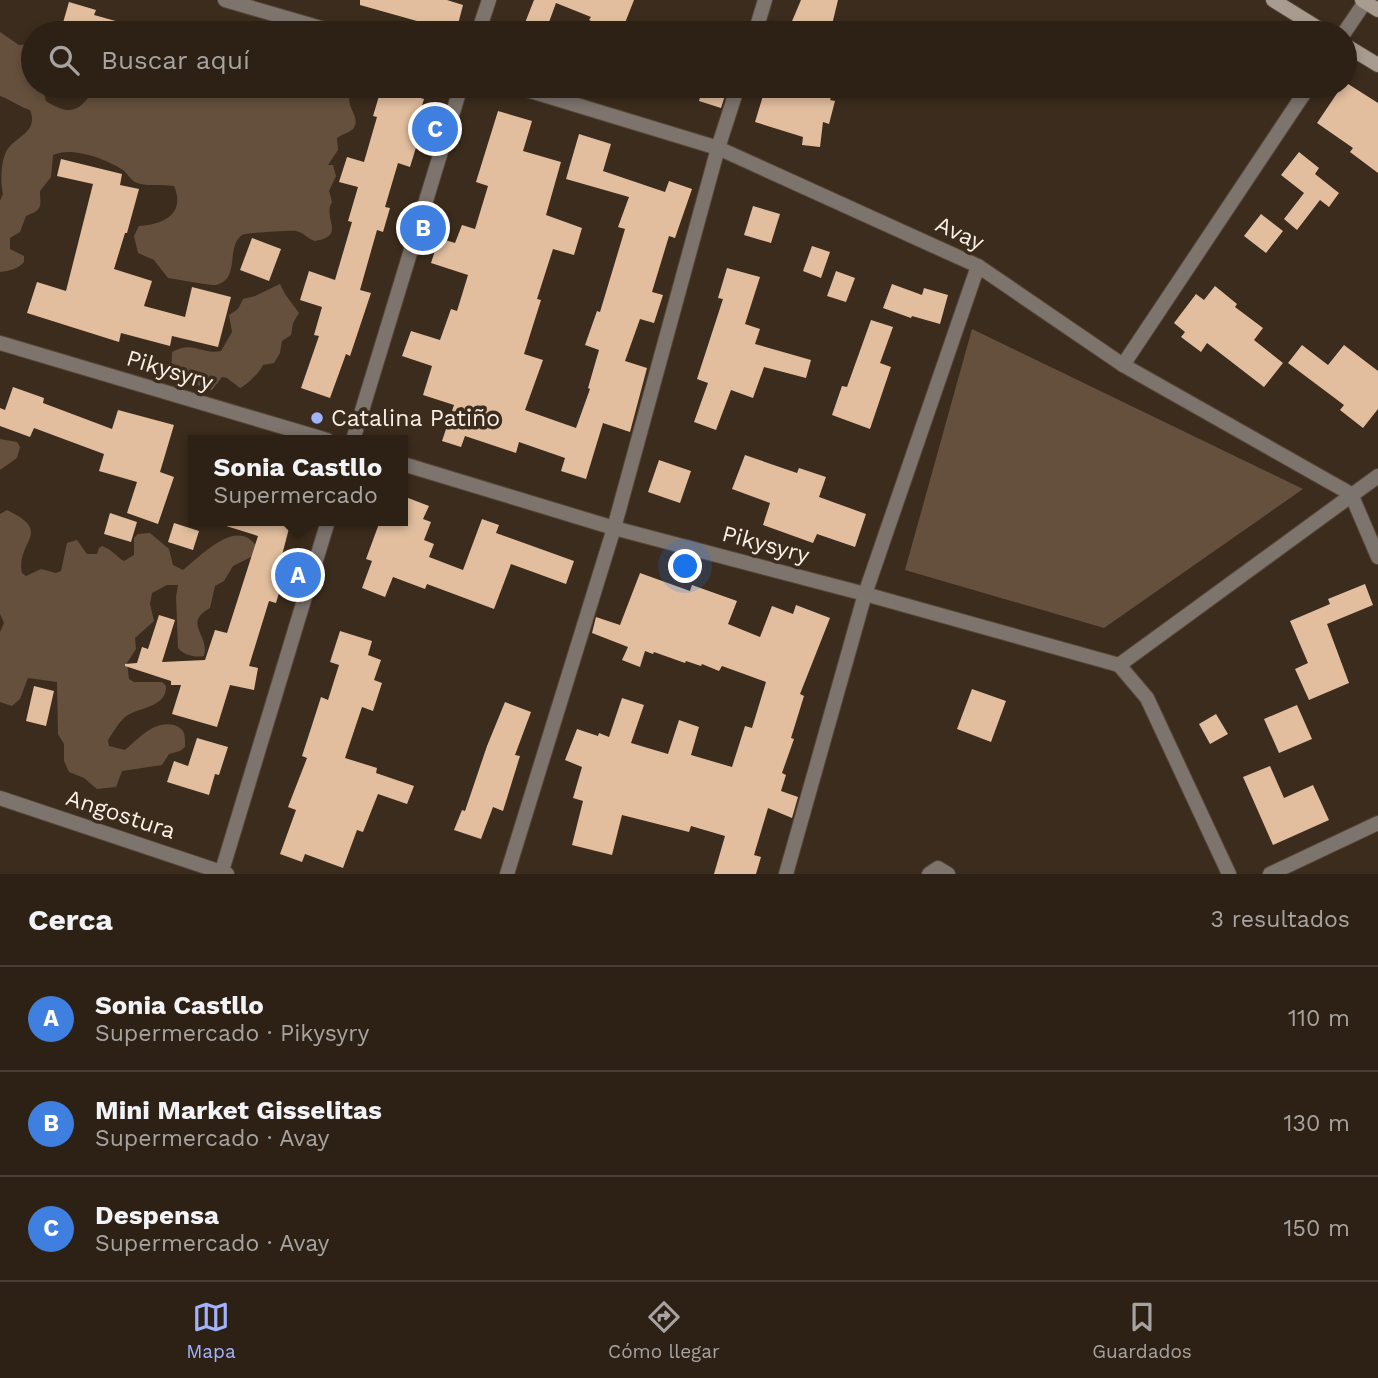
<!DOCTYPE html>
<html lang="es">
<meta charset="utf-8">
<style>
:root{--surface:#2d2116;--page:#392e23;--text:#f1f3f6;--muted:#a7a3a1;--line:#483e35;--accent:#a1b3fd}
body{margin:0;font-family:"Work Sans",sans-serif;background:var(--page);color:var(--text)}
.you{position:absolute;left:686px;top:567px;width:24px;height:24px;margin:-18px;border:5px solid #fff;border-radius:50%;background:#1a73e8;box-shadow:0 0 0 10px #1a73e833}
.badge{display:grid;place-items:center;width:46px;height:46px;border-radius:50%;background:var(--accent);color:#fff;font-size:23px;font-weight:700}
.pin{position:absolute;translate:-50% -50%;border:4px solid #fff;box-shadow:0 2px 7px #0006}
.popup{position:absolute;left:188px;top:435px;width:220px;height:91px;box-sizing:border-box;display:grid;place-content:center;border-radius:0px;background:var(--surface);filter:drop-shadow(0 2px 5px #0005);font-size:23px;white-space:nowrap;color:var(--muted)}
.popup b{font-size:26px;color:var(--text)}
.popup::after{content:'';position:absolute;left:50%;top:100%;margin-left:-14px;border:14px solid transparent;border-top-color:var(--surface)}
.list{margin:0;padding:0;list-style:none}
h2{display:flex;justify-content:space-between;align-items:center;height:91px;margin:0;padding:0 28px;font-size:30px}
h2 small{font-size:23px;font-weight:400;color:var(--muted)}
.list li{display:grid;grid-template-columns:46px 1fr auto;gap:21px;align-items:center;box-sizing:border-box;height:105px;padding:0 28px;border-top:2px solid var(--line)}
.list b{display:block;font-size:26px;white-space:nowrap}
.list p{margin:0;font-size:23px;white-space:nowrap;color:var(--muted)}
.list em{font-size:23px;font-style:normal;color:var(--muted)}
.icon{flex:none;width:38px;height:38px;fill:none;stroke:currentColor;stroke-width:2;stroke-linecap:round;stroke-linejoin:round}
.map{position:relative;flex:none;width:1378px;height:874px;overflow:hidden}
.search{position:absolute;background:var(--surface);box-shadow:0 4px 10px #0003;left:21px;right:21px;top:21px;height:77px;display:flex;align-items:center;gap:18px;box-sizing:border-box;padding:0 24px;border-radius:38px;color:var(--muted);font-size:26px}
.sheet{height:406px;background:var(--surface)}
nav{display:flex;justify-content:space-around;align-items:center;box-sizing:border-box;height:98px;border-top:2px solid var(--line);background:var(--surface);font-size:19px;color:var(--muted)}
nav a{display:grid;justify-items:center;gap:4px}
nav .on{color:var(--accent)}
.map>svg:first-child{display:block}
.green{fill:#65503d}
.building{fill:#e2be9e}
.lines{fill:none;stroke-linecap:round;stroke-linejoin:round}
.street-casing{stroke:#564739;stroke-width:16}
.secondary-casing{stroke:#564739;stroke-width:16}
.street{stroke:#7d746d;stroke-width:14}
.secondary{stroke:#a89b8f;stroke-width:14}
.poi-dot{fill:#a1b3fd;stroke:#3c2c1d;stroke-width:2.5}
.labels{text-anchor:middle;stroke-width:7;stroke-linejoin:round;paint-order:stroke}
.street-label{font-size:23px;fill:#f9efe5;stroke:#3c2c1d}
.poi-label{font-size:23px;fill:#f9efe5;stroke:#3c2c1d;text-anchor:start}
</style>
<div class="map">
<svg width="1378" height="874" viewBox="0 0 1378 874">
<rect width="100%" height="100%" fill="#3c2c1d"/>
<g class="green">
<path d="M 0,32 L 19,45 L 33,44 L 33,86 L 42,86 L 46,101 C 74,119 81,108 97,86 L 138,86 L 145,93 L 151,95 C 164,95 177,92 190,92 C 208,92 223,102 238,86 L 359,86 C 335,101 364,115 353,129 C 349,133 342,134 337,138 L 338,150 L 328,165 L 333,165 L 336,176 L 329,191 L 332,202 C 322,218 347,236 315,241 C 308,239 303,232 296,231 C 291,230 245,233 242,235 C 225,248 241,279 216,285 C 212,286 176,279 168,278 L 154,260 L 138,253 L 134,236 L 139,226 C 163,225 186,214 174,186 C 163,184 144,187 135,182 C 130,179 127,173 123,170 C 106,159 72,146 53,155 L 51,177 L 40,191 C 40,206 44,209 26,216 L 20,232 L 10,238 L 10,249 L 24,256 L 24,262 C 18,269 9,271 0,272 L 0,201 L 3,194 C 0,183 1,160 7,150 C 16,136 39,132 30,110 C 18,106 11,100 0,96 Z"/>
<path d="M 280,284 L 285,294 L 299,313 L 293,323 L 291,335 L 282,341 L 280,353 L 274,363 L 263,365 C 262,370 245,387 240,388 L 227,378 L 222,377 L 212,390 L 191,383 L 180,382 C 169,371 172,366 172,352 C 195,340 200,355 221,351 L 232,332 L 229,315 L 238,309 L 243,299 L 255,296 Z"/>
<polygon points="972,329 1303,489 1104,628 905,570"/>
<polygon points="0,439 17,442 20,447 17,458 0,470"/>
<path d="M 7,510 C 55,533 15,541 22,573 L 26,576 L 41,569 L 56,573 L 61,571 L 67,543 L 77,540 L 87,554 L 97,554 L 99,548 L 102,546 C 115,551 117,558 124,561 L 134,555 L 134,538 L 138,534 L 150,533 L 169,549 L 173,565 L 183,570 C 201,556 237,516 257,547 L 253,556 L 233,566 L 224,581 L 215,586 L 210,608 C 182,624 210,634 204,656 C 195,658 184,655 178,648 L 176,597 L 178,585 L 167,585 L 152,593 L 150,604 L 154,621 L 135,638 L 136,649 L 127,663 L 129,679 L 134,682 L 162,682 L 166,686 C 167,708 138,707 125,717 C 118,723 113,733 108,740 L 109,746 L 125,750 C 139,738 154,720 174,725 C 186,729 185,736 185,747 L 180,751 L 169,754 L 162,765 L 122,771 L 116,787 L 97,789 L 84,778 L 69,772 L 64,761 L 64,744 L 58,734 L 57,682 L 28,678 L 20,699 L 12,706 L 0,702 L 0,632 L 4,623 L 0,614 L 0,514 Z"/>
</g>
<g class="building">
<polygon points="360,0 447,0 463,5 456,32 360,5"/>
<polygon points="534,0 634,0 621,33 589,20 591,17 556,3 545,33 521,33"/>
<polygon points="801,0 838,0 830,33 787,33"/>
<polygon points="69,2 96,10 94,15 141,28 141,33 60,33"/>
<polygon points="1345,82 1378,103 1378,173 1350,152 1353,148 1317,123 1342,86 1345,86"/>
<polygon points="382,86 424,99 412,139 418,141 410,167 398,163 385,207 390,208 383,232 377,230 360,290 371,293 350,356 346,354 330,398 301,388 319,336 314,335 322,307 300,300 309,271 335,280 352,222 348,221 358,187 339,182 347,157 364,162 377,117 373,116"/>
<polygon points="703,86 728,86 721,108 699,101"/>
<polygon points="766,86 835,86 830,100 835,101 829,124 823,122 820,147 802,145 803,137 755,122"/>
<polygon points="498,111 532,121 523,151 561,162 546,215 582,228 574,255 553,249 537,299 541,300 524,354 543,360 525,410 576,428 590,389 588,388 599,350 585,345 597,311 600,312 625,229 618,227 629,197 566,179 579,134 611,144 603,171 665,192 669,181 692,189 675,238 669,236 652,292 663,295 654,323 640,319 625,361 647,368 630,432 603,423 586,479 561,471 565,458 519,442 516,453 465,436 461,447 442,441 454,405 423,395 432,366 402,356 411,331 440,340 451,309 457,311 468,275 431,263 439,238 455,243 462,225 475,229 488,186 476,182"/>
<polygon points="1299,152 1319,168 1315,174 1339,193 1329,207 1320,200 1297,230 1284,219 1304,193 1281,175"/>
<polygon points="61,159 122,174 120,185 139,189 127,233 125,233 114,269 152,281 144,306 185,317 192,287 231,297 218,347 172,336 170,346 121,333 119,342 27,313 37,282 66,291 93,184 57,176"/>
<polygon points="753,206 780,214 771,243 744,235"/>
<polygon points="1261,214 1283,231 1266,253 1244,236"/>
<polygon points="252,238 281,249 269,281 240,270"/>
<polygon points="812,246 830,252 821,278 803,271"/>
<polygon points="727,268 760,277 745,324 760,329 755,344 811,360 806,378 764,367 753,398 731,390 716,430 694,422 708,383 697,379 723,299 718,298"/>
<polygon points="836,271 855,278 846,302 827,296"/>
<polygon points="892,284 922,295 924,288 948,295 940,324 912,316 911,318 883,308"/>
<polygon points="1215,286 1237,304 1235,307 1263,328 1254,340 1283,363 1264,387 1207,343 1201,352 1181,337 1185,332 1174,323 1196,294 1204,300"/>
<polygon points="871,320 893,327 880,363 891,367 870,429 832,415 842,386 847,387"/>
<polygon points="1302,345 1328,365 1344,345 1378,371 1378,409 1363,428 1340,410 1344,405 1288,363"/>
<polygon points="13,387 44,398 43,403 112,429 118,410 174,425 160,472 174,477 158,524 127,513 137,482 99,471 104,454 34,428 30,437 0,426 0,408 5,410"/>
<polygon points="745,455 797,473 799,468 826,477 819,497 866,514 855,547 817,534 813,543 763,525 770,503 732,489"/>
<polygon points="659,460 691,471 680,503 648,492"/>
<polygon points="403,496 429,506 423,519 431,522 424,540 434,544 429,557 463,570 482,519 499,525 496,533 574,561 566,584 511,564 494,609 427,584 425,589 393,577 385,597 362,588 372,561 366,559 380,521 403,521"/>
<polygon points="110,513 137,522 131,542 104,534"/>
<polygon points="224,521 291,521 277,574 284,576 276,603 269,601 249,666 258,668 254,690 230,685 217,727 172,714 181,685 171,685 171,681 125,666 125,664 137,663 142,647 148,649 159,615 175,620 162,662 205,660 215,630 227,633 258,536 223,525"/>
<polygon points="174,523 199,531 193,550 168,542"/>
<polygon points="640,573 690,591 692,585 737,601 728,624 760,637 772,606 793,614 796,605 830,618 800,694 804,696 791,738 794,739 782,773 786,775 781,791 798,797 792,818 768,808 754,855 761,857 756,874 714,874 725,836 691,826 689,832 622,815 612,855 572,845 583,801 573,798 582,767 565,760 577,729 598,736 599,733 609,737 622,698 644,705 631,743 668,754 679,720 699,727 691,755 732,767 745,726 752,728 766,682 722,666 719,671 702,664 701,666 686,661 685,663 654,652 653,654 645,651 640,667 622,660 628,647 592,633 596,617 620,625"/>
<polygon points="1365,584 1373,605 1327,624 1349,683 1309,700 1295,669 1308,663 1290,621 1330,604 1328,599"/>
<polygon points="340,631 372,641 368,655 381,660 374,680 382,683 373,711 362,707 345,758 377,768 376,773 414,786 407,804 378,794 363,832 357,830 343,868 305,854 302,862 280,854 296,810 288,807 307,758 302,756 313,722 321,697 328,700 339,665 330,662"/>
<polygon points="34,686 54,691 46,726 26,721"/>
<polygon points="972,689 1006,701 991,742 957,729"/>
<polygon points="505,702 531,712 515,755 520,756 503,811 493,807 481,839 454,830 462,810 465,811 487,746"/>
<polygon points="1297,705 1312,739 1279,753 1264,719"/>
<polygon points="1216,714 1228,734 1210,744 1199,724"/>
<polygon points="197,738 228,747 219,775 215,774 209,795 167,782 174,761 188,766"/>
<polygon points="1270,766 1284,798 1313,785 1329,820 1273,845 1243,777"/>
</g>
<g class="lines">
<g class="street-casing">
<g id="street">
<polyline points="225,0 338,33"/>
<polyline points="478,33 489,0"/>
<polyline points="755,33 765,0"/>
<polyline points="1344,33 1365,2"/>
<polyline points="514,86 718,148 978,266 1123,365 1351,494 1378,557"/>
<polyline points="0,343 327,440"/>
<polyline points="1123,365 1309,86"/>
<polyline points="353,440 461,86"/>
<polyline points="403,464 614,528 865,594 1119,665"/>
<polyline points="1119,665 1378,476"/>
<polyline points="1119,665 1147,698 1229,874"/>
<polyline points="0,798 227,874"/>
<polyline points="221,874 328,521"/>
<polyline points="507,874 614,528 718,148 738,86"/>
<polyline points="786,874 865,594 978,266"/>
<polyline points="929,874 938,868 948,874"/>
<polyline points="1270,874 1378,823"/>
</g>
</g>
<g class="secondary-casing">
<g id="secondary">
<polyline points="1273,0 1326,33"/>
<polyline points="1362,0 1378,10"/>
<polyline points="1345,45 1378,65"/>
</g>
</g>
<use href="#street" class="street"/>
<use href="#secondary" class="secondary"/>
</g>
<circle class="poi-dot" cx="317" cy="418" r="7"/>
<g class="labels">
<g class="street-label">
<text transform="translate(960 233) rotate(25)" y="8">Avay</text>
<text transform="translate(170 370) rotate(17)" y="8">Pikysyry</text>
<text transform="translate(766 544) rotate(15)" y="8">Pikysyry</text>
<text transform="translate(121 814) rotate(18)" y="8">Angostura</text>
</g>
<g class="poi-label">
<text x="331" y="426">Catalina Patiño</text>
</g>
</g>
</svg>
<div class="you"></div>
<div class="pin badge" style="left:298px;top:575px;background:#3f7fe0">A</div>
<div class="popup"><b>Sonia Castllo</b>Supermercado</div>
<div class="pin badge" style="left:423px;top:228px;background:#3f7fe0">B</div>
<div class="pin badge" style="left:435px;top:129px;background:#3f7fe0">C</div>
<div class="search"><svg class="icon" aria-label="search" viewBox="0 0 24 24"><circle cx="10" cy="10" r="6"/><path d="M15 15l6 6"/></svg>Buscar aquí</div>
</div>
<section class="sheet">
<h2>Cerca<small>3 resultados</small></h2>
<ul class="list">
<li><span class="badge" style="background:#3f7fe0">A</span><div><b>Sonia Castllo</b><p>Supermercado · Pikysyry</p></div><em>110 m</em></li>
<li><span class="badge" style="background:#3f7fe0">B</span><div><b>Mini Market Gisselitas</b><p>Supermercado · Avay</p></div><em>130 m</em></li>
<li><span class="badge" style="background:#3f7fe0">C</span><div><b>Despensa</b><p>Supermercado · Avay</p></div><em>150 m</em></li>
</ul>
</section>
<nav>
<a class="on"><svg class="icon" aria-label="map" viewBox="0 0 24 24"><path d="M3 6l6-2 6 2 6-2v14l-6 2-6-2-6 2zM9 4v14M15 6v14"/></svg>Mapa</a>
<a><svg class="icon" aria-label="directions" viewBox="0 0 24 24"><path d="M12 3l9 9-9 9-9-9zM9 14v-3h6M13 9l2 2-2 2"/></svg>Cómo llegar</a>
<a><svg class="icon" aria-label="saved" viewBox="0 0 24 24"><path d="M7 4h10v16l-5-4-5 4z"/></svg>Guardados</a>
</nav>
